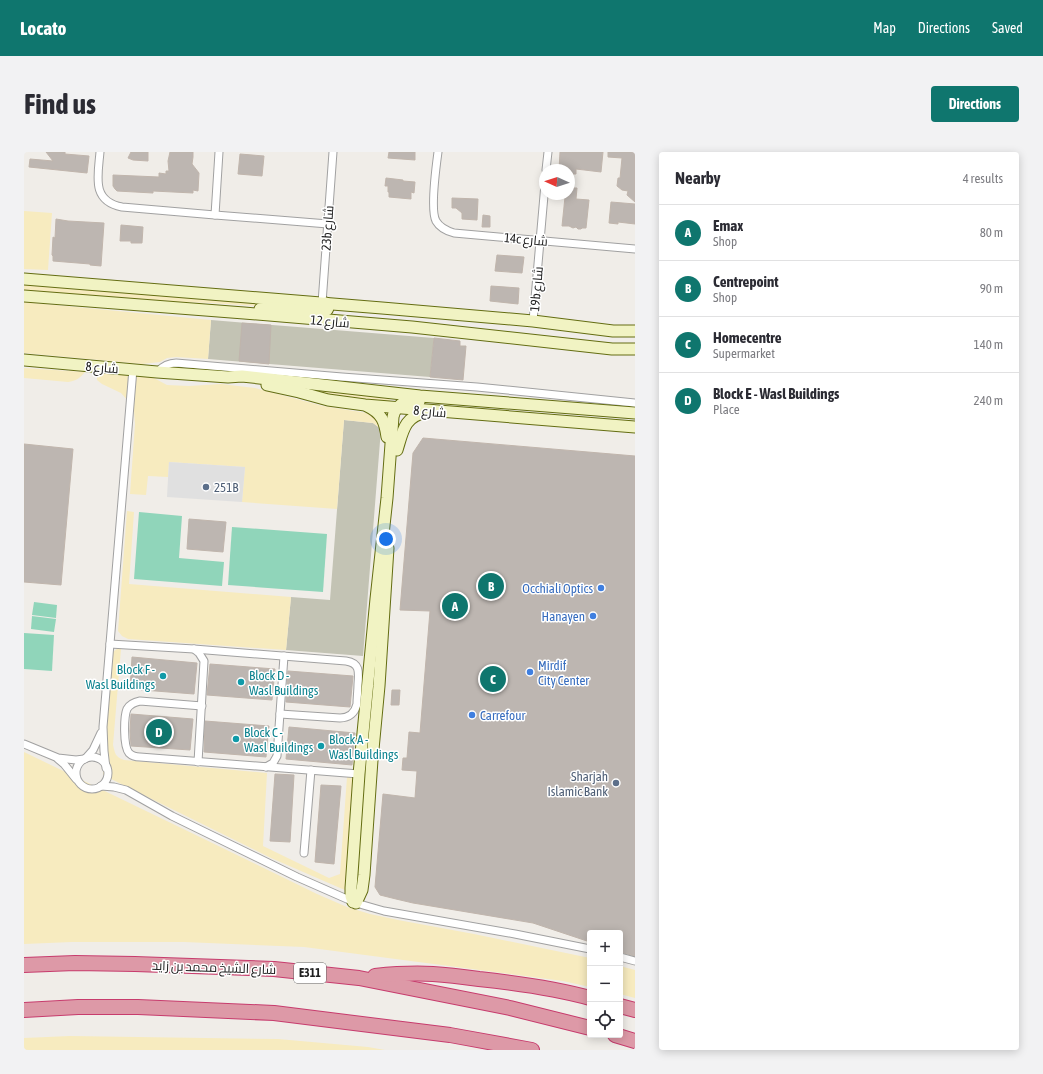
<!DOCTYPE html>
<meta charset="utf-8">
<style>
:root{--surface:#fff;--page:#f2f2f3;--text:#2b2b33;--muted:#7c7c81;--line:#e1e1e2;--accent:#0f766e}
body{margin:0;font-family:"Asap Condensed",Cairo,sans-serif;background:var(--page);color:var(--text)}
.controls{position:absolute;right:12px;bottom:12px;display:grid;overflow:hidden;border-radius:4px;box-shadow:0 2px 10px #0003}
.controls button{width:36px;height:36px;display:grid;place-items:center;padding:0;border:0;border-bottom:1px solid var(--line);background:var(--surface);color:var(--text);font:20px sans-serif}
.compass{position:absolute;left:515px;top:12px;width:36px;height:36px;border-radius:50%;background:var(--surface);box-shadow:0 2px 10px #0003;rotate:273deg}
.you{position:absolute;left:362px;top:387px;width:14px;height:14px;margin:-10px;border:3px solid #fff;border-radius:50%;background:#1a73e8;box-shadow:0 0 0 6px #1a73e833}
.badge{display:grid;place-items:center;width:26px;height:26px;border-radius:50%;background:var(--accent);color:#fff;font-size:13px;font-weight:700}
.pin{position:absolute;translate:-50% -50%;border:2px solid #fff;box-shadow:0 1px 4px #0006}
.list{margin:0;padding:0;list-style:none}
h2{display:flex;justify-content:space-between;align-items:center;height:52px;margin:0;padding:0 16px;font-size:17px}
h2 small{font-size:13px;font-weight:400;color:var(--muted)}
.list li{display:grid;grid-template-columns:26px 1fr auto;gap:12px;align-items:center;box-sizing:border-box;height:56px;padding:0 16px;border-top:1px solid var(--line)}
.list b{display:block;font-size:15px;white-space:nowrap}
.list p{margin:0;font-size:13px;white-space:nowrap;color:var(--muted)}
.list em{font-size:13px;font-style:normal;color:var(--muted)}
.icon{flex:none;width:22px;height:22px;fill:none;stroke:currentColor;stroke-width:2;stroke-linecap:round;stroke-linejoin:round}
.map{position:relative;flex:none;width:611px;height:898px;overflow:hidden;border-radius:4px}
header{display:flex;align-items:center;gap:24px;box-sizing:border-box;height:56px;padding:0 20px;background:var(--accent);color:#fff}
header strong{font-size:19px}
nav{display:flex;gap:22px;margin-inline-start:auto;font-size:14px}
.intro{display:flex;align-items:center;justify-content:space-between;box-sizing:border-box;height:96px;padding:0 24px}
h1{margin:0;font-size:28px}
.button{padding:10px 18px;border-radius:4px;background:var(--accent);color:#fff;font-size:14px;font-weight:700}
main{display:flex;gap:24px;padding:0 24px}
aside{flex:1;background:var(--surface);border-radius:4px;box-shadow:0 2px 10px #0003}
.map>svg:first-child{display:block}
.construction{fill:#c3c3b4}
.sand{fill:#f7ebbf}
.pitch{fill:#90d5ba}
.parking{fill:#e0e0e0}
.building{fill:#bdb6b1;stroke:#c0b5ac}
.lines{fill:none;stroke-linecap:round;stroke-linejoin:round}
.street-casing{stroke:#a1a1a1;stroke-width:9}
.secondary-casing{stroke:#646d12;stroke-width:13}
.highway-casing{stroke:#c73c6d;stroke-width:16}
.street{stroke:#fff;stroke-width:7}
.secondary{stroke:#f1f3c3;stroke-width:11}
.highway{stroke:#dd99a7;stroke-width:14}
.service-dot{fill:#5c6f8a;stroke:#fff;stroke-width:1.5}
.shop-dot{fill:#3f7fe0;stroke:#fff;stroke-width:1.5}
.culture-dot{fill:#0f9aa8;stroke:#fff;stroke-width:1.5}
.labels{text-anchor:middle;stroke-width:3;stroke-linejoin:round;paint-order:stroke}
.shield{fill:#fff;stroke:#636363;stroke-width:1}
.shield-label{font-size:12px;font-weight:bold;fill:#202020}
.street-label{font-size:13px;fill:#202020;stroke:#fff}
.service-label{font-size:13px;fill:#4e5e75;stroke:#fff;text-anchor:start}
.shop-label{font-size:13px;fill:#366cbe;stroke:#fff;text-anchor:end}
.culture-label{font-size:13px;fill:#0d838f;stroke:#fff;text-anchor:start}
</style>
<header>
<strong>Locato</strong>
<nav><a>Map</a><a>Directions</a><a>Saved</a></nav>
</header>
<div class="intro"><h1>Find us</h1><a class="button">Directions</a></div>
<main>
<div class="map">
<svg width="611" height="898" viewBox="0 0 611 898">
<rect width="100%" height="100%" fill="#f0ede8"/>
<g class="construction">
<polygon points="187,168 410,186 406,225 184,207"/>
<polygon points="320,268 349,271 357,277 339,504 262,498 267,445 306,448"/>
</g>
<g class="sand">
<polygon points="0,59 28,61 24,118 0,117"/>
<polygon points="0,132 293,156 293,158 186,151 120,149 0,138"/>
<polygon points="0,150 187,168 184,207 152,205 143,206 136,210 118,212 0,201"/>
<path d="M 0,216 L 61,220 C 56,226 52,229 44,230 L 0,226 Z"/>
<polygon points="73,220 128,225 143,233 165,234 197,232 231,236 299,254 349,262 357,277 349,271 320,268 313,357 218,350 221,315 145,310 144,325 124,324 122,343 106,342 111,272 110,259 105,250 97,241 78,232 73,228"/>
<polygon points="249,231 364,245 366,248 367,251 322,247"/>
<polygon points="103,359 110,360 105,432 267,445 262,498 104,487 98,484 94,479"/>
<path d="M 93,497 L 97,497 L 89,593 C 91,601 91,605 100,608 L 243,621 L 239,694 L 305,726 L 316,722 L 323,625 L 334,625 L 323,739 L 247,706 L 79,623 L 87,504 L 90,499 Z"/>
<polygon points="0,600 178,686 293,742 323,755 346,762 374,768 450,782 566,806 566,835 539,829 280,795 160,790 48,790 0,792"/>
<polygon points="596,814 611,818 611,846 596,842"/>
<polygon points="46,884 254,887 344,895 361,898 0,898 0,886"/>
</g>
<g class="pitch">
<polygon points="115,360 158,364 155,406 200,410 198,434 110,427"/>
<polygon points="208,375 303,382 299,440 204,433"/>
<polygon points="10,450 33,453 32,466 8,463"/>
<polygon points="8,464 32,467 30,480 7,477"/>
<polygon points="0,481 30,483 28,519 0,517"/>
</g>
<polygon class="parking" points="145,310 221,315 218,350 143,345"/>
<g class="building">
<polygon points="22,0 41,0 41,2 65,4 63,21 5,15 6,7 29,9"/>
<polygon points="107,0 124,0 124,9 109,8 104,6"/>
<polygon points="146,0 169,0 169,5 168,12 175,21 174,39 169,38 169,41 129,39 129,41 93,39 91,37 89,34 89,23 135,25 135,21 142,22 142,19 145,19 144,9"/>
<polygon points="365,0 391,0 391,8 364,6"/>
<polygon points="536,0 579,0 577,20 552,17 552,22 545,22 545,18 535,18"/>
<polygon points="584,0 611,0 611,50 603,43 604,39 598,38 593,34 594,26 596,26 598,6 584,5"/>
<polygon points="216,2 240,4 238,24 214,22"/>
<polygon points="362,26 379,28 379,29 391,30 390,41 387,40 387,47 365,45 365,40 364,40 364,34 361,34"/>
<polygon points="545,36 553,36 552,47 565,48 562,76 558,76 557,77 554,77 552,75 549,76 545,74 538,74 541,45 543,45 543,42 545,42"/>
<polygon points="428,46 454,47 453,68 438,67 438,61 432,56 428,56"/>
<polygon points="587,50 611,52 611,72 594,70 594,72 585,71"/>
<polygon points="459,63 466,64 466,75 458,75"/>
<polygon points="32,67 44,69 80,71 77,114 66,113 66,112 29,109 29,104 28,103 29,85 31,86"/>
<polygon points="97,73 119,75 118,91 107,91 107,89 96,89"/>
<polygon points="473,103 500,105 498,121 471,119"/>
<polygon points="467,134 495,136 494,152 466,149"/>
<polygon points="218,171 247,173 245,212 215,209"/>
<polygon points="410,186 436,189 436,194 442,194 439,228 406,225"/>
<polygon points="399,286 611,304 611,804 596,800 596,781 566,781 566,790 509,771 389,751 372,747 356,743 351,735 359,642 391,646 393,619 378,618 379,606 383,606 385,580 396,581 406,459 376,458 389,301"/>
<polygon points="0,292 49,297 37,433 0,430"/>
<polygon points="165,367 202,370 199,400 163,397"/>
<polygon points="108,505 173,511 170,542 106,537"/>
<polygon points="186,512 251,517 248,548 183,543"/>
<polygon points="264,519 329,524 326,555 262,550"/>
<polygon points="368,538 376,538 375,553 367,553"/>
<polygon points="107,562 169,567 166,598 107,594 106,579"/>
<polygon points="181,569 245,574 242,605 180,600"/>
<polygon points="265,575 331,581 328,613 262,607"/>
<polygon points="251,622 270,623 266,690 246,689"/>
<polygon points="297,633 317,634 310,712 291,710"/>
</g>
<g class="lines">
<g class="street-casing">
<g id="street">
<path d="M 76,0 C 74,24 67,49 98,55 L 191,63 L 195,0"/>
<path d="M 414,0 C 412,15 406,58 412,69 C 416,76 423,79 430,81 L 611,97"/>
<polyline points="522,18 524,0"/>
<polyline points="191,63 304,72"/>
<polyline points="298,151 309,0"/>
<polyline points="509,169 521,32"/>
<path d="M 133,220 C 139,214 144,211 152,211 L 318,225 L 453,235 L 611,251"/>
<path d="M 86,492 L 170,497 L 322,509 C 336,511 335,520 334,532 C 334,539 333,545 333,552 C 331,561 325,566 316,566 L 256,562"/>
<polyline points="170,497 175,501 180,509 174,610"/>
<path d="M 178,554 L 116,549 C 111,550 106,552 103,557 C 100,564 99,594 105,601 C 108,604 112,605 116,605 L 335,622"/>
<polyline points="0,592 34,606 52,608 60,607"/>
<circle cx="68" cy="621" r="16"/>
<polyline points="34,607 40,612 52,627"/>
<polyline points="61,607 69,598 77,581"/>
<polyline points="242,615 249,611 253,604 260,504"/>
<polyline points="82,616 80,599 79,575 109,217"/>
<polyline points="77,634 90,635 102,638 148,664 273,725 332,751 360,759 491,782 566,797"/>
<polyline points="280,701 287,618"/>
<polyline points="596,805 611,809"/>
</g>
</g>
<g class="secondary-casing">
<g id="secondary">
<polyline points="0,127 358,156 509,169 589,179 611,179"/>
<polyline points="0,144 220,161 388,175 588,197 611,197"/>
<polyline points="236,157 252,156 298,160 303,158 304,156 302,151"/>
<polyline points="0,208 133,220 204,225 218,224 396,244 611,261"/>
<polyline points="243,233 275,240 304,248 341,253 611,275"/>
<path d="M 343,254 C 358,261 361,270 363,285"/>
<path d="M 373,298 C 379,279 380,265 402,260"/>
<path d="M 329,750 L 327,744 L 327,736 L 335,622 L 352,447 L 363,346 L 369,265 C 370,258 377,250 385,249 C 388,249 391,249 395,250"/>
<polyline points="332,751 338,738 340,723 348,608 355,534 364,396"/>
</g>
</g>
<g class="highway-casing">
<g id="highway">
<polyline points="0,813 51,811 111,812 250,817 335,826 486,856 566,876"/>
<path d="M 351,824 C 370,822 390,821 409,822 C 424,823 440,825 455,827 C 492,831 530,836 566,846"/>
<polyline points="596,854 611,858"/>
<polyline points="0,858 54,855 114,855 250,861 426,883 508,898"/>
<polyline points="591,883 611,889"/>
</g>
</g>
<use href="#street" class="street"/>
<use href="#secondary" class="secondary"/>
<use href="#highway" class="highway"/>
</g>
<g class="service-dot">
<circle cx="182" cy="335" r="4"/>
<circle cx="592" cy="631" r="4"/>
</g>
<g class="shop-dot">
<circle cx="577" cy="436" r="4"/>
<circle cx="569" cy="464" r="4"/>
<circle cx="506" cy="520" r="4"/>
<circle cx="448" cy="563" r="4"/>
</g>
<g class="culture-dot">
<circle cx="139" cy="524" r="4"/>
<circle cx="217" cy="530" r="4"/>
<circle cx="212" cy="587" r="4"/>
<circle cx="297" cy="594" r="4"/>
</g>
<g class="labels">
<rect class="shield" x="270" y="811" width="32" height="20" rx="3"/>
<g class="shield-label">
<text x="286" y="825">E311</text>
</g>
<g class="street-label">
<text transform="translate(303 76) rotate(-86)" y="5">23b شارع</text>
<text transform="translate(502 87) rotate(5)" y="5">14c شارع</text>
<text transform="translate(512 137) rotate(-85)" y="5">19b شارع</text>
<text transform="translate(306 169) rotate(5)" y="5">شارع 12</text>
<text transform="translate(78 215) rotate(4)" y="5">شارع 8</text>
<text transform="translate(406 259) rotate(5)" y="5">شارع 8</text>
<text transform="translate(190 815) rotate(2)" y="5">شارع الشيخ محمد بن زايد</text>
</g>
<g class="service-label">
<text x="190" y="340">251B</text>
<text x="584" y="629" text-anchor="end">Sharjah<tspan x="584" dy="15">Islamic Bank</tspan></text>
</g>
<g class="shop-label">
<text x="569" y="441">Occhiali Optics</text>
<text x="561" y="469">Hanayen</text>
<text x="514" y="518" text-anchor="start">Mirdif<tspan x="514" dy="15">City Center</tspan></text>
<text x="456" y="568" text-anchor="start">Carrefour</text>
</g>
<g class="culture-label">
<text x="131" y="522" text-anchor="end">Block F -<tspan x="131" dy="15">Wasl Buildings</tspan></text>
<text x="225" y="528">Block D -<tspan x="225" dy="15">Wasl Buildings</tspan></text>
<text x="220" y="585">Block C -<tspan x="220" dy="15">Wasl Buildings</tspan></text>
<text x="305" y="592">Block A -<tspan x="305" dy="15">Wasl Buildings</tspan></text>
</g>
</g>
</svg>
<div class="controls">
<button>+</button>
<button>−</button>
<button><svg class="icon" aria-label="locate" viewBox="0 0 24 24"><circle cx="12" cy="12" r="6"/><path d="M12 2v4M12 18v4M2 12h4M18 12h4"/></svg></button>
</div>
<svg class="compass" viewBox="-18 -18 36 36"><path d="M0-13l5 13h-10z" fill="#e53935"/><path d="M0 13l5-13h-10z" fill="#7c7c81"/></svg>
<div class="you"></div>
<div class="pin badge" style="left:431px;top:454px">A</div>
<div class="pin badge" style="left:467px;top:434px">B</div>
<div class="pin badge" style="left:469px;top:527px">C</div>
<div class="pin badge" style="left:135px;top:580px">D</div>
</div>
<aside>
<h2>Nearby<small>4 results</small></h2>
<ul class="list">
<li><span class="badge">A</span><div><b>Emax</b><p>Shop</p></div><em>80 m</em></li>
<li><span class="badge">B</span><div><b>Centrepoint</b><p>Shop</p></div><em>90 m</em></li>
<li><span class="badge">C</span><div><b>Homecentre</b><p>Supermarket</p></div><em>140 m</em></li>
<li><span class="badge">D</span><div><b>Block E - Wasl Buildings</b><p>Place</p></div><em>240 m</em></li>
</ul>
</aside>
</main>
